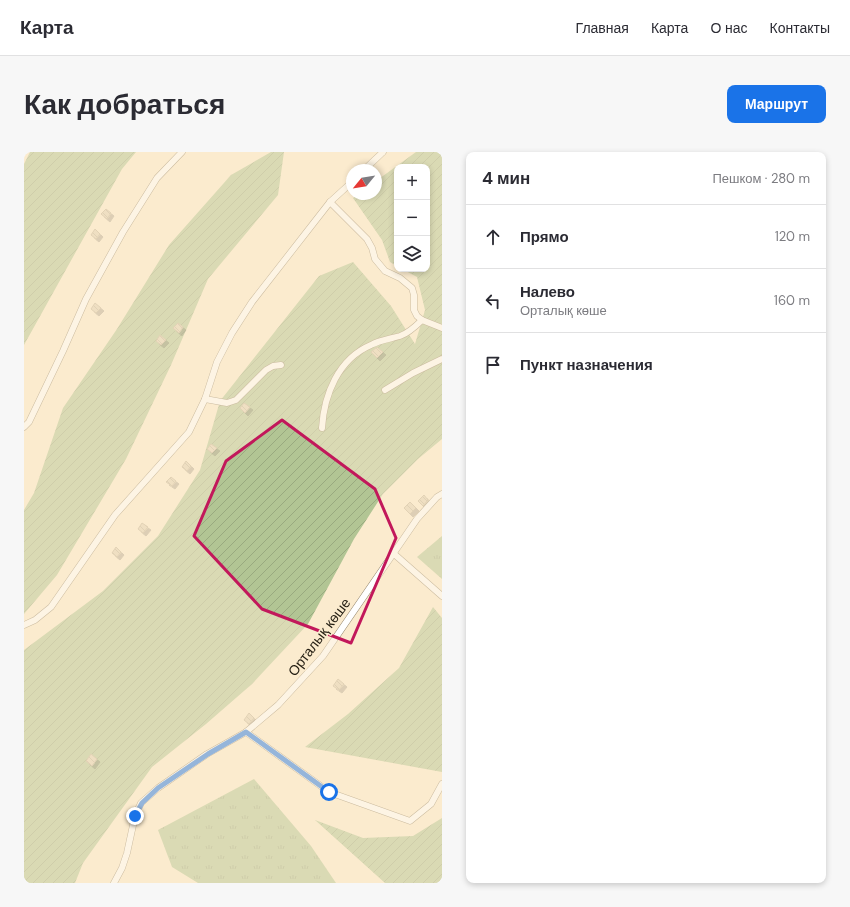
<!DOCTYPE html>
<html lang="ru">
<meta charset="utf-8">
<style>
:root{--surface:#fff;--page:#f7f7f7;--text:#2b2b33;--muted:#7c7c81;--line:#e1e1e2;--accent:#1a73e8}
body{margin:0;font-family:"DM Sans",sans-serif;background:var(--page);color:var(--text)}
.controls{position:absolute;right:12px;top:12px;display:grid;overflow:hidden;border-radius:8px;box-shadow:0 2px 6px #0003}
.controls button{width:36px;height:36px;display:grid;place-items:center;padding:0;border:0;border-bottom:1px solid var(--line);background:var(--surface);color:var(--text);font:20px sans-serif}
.compass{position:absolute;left:322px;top:12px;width:36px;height:36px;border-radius:50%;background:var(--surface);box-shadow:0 2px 6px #0003;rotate:240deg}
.stop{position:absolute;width:12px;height:12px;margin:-9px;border:3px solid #1a73e8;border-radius:50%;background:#fff}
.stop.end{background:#1a73e8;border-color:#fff;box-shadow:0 1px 4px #0008}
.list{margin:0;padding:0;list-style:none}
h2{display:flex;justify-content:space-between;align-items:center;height:52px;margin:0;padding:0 16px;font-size:17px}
h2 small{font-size:13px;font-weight:400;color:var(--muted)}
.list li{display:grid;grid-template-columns:26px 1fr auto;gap:12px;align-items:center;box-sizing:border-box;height:64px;padding:0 16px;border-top:1px solid var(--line)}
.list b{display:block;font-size:15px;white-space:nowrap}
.list p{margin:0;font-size:13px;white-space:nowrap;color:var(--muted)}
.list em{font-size:13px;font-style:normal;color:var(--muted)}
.icon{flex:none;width:22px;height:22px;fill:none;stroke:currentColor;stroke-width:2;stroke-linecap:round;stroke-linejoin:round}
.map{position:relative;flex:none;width:418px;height:731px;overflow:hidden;border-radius:8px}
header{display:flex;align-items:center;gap:24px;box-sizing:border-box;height:56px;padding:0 20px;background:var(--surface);border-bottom:1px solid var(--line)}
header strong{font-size:19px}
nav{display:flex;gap:22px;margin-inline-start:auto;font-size:14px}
.intro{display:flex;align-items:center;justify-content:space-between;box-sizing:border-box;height:96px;padding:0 24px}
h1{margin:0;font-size:28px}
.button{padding:10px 18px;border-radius:8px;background:var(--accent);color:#fff;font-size:14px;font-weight:700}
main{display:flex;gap:24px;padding:0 24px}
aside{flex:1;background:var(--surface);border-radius:8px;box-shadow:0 2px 6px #0003}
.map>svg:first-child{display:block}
.grass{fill:url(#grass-tufts)}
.garden{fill:url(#garden-furrows)}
.building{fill:url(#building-back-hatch);stroke:#c3b498;filter:url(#shadow)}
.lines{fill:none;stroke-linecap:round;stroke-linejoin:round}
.minor-casing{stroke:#928369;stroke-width:7}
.minor{stroke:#fff;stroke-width:6}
.route{stroke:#1a73e8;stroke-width:5}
.marked{fill:none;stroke:#c2185b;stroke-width:3;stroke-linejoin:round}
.labels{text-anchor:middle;stroke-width:3;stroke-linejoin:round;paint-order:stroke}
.street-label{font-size:14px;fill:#231d12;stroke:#fbebce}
</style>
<header>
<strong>Карта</strong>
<nav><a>Главная</a><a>Карта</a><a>О нас</a><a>Контакты</a></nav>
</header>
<div class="intro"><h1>Как добраться</h1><a class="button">Маршрут</a></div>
<main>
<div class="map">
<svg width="418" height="731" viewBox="0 0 418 731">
<defs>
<pattern id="grass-tufts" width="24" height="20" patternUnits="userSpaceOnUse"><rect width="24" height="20" fill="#b2c594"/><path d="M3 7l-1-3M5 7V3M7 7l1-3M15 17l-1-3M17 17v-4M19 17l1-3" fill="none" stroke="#99a97f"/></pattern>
<pattern id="garden-furrows" width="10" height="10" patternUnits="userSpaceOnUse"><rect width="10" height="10" fill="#b2c594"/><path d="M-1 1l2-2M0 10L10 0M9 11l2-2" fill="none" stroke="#99a97f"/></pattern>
<pattern id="building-back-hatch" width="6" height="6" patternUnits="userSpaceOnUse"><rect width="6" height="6" fill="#e0d1b4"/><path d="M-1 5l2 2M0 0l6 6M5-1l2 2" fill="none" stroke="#c0b39a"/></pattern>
<filter id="shadow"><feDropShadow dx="3" dy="3" stdDeviation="0" flood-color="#0004"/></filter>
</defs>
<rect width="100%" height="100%" fill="#fbebce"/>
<g class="grass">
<polygon points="418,384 418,427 393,405"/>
<polygon points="230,627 287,694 312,731 174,731 148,715 134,678"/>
</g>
<g class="garden">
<polygon points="6,0 112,0 98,17 0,193 0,12"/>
<polygon points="247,0 260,0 254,43 184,127 147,213 102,307 33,423 0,462 0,358 10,341 39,256 93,177 145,93 207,23"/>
<polygon points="392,0 418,0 418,287 394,307 359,342 330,387 284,472 228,532 182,572 128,615 59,711 51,731 0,731 0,498 79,439 134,384 176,318 196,249 295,124 329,110 367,154 391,192 401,158 393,125 378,117 403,117 403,15 373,15 373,114 366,110 358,88 329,46 335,42 352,42 352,29"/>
<polygon points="409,455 418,466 418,620 281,595 324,562 375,516"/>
<polygon points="418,666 418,731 361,731 291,668 339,686 389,684"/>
</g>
<g class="building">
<polygon points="82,57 87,61 83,67 77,62"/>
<polygon points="71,77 76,82 72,87 67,83"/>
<polygon points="71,151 77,156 72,161 67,157"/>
<polygon points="154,171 159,175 155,181 149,176"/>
<polygon points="136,183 142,188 137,193 132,189"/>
<polygon points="353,195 359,200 353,206 347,200"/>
<polygon points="220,251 226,255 221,261 216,256"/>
<polygon points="187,292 193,296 188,301 183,297"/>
<polygon points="162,309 167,314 163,319 158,315"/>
<polygon points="147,325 152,329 148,334 142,330"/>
<polygon points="400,343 404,348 399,354 394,349"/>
<polygon points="386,350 392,356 386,362 380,356"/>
<polygon points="118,371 124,375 119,381 114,377"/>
<polygon points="92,395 97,400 93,405 88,401"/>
<polygon points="314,527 320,532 315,538 309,534"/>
<polygon points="225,561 230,566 225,572 220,568"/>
<polygon points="67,602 73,607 68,614 62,609"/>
</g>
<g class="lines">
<g class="minor-casing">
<g id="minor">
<polyline points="340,18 359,0"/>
<polyline points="306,50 343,87 348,96 351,107 361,119 376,126 388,136 390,143 390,158 393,164 398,168 418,176"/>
<polyline points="361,238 389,221 418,207"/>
<polyline points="181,247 203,251 212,248 242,218 249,214 257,213"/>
<polyline points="0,275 5,270 39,199 62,147 99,80 133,26 158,0"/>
<path d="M 298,276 C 300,243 314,207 347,193 C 356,188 366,187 376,184 C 385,181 392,174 398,168"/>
<polyline points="369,401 418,444"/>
<polyline points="0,473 11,468 27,455 91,363 165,280 181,247 193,210 208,181 228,150 306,50 328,30"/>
<polyline points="222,580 305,640 386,669 407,652 418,632"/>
<polyline points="90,731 98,716 103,701 111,664 117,651 134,636 183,602 222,580 254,553 299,504 393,367 413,345 418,342"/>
</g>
</g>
<use href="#minor" class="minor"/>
</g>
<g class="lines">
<polyline class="route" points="111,664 118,651 134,636 184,602 222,580 305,640"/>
</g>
<path d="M0 0H418V731H0ZM 258,268 L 351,337 L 372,386 L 327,491 L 238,457 L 170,384 L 202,309 Z" fill="#fbebce" fill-opacity=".55" fill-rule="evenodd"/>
<path class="marked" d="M 258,268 L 351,337 L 372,386 L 327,491 L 238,457 L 170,384 L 202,309 Z"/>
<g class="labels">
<g class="street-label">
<text transform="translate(295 485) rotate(-53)" y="5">Орталық көше</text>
</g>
</g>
</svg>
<div class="controls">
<button>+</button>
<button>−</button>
<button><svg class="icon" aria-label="layers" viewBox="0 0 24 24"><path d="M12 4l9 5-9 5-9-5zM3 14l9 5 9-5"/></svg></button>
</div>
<svg class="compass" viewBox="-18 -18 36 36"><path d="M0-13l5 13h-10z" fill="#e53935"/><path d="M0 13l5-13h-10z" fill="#7c7c81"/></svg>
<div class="stop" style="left:305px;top:640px"></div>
<div class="stop end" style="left:111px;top:664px"></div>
</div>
<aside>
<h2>4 мин<small>Пешком · 280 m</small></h2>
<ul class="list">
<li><svg class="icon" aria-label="ahead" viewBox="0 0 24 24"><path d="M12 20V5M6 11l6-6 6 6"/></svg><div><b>Прямо</b></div><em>120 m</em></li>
<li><svg class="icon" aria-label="left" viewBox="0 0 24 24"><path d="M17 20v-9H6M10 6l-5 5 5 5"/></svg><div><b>Налево</b><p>Орталық көше</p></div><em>160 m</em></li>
<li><svg class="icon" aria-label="arrive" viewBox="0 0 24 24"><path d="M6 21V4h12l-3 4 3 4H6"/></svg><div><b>Пункт назначения</b></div></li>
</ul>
</aside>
</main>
